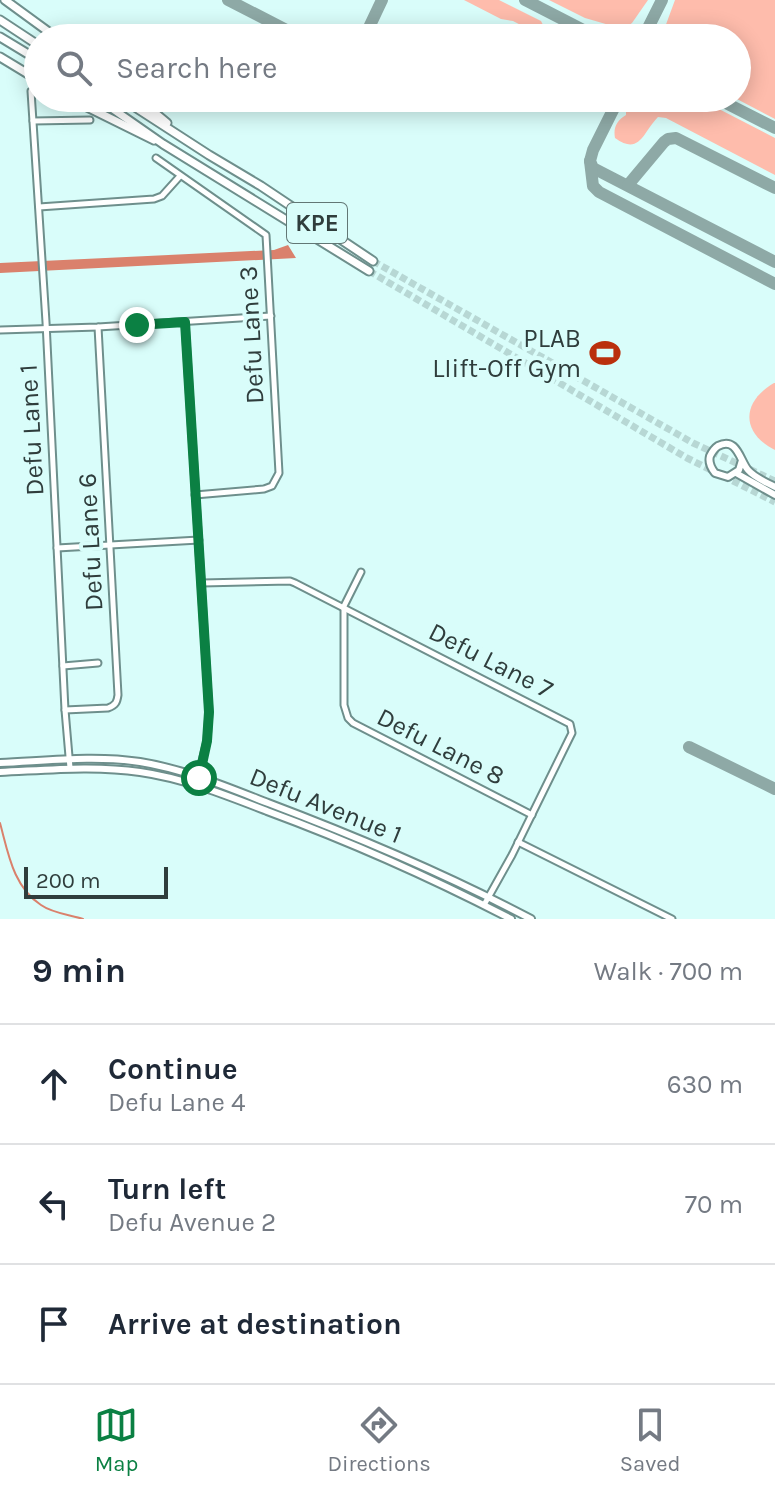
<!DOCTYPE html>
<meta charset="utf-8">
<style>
:root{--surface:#fff;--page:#f6f6f7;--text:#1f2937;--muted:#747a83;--line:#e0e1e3;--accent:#0b8043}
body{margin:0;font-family:Karla,sans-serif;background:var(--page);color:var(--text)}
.scale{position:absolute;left:24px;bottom:20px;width:144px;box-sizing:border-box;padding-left:8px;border:4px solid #2f3d3c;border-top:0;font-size:22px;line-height:28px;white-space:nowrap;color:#2f3d3c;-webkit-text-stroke:6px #d9fdfa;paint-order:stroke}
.stop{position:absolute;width:24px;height:24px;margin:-18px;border:6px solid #0b8043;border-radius:50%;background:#fff}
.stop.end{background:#0b8043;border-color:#fff;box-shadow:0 2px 8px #0008}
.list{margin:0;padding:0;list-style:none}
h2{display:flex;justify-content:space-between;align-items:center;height:104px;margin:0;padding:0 32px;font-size:34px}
h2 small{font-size:26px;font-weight:400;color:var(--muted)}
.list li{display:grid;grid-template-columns:52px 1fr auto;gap:24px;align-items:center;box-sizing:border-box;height:120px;padding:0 32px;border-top:2px solid var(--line)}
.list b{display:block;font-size:30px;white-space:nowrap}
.list p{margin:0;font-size:26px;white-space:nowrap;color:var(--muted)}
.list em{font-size:26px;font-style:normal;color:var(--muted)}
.icon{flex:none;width:44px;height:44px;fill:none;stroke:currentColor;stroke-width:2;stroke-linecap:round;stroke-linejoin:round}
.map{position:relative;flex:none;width:775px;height:919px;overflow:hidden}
.search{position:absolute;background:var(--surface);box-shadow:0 4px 20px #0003;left:24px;right:24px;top:24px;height:88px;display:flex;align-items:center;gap:20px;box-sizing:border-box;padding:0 28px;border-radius:44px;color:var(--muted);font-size:30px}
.sheet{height:464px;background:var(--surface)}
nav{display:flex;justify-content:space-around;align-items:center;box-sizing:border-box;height:112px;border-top:2px solid var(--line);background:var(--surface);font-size:22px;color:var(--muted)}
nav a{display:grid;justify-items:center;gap:4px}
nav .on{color:var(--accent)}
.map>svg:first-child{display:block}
.green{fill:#febcac}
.water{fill:#da816c}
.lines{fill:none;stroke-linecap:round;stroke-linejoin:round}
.stream{stroke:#da816c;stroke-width:2}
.taxiway{stroke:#8ea9a6;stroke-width:12}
.highway-tunnel{stroke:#b7d7d4;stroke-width:7;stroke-dasharray:7 3.5;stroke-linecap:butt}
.minor-casing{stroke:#6e8f8c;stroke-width:9}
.major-casing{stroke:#6e8f8c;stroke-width:10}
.highway-casing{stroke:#6e8f8c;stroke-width:11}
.minor{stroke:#fff;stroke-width:5}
.major{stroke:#fff;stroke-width:6}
.highway{stroke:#fff;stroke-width:7}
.route{stroke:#0b8043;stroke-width:10}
.labels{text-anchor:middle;stroke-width:8;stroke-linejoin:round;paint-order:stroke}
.shield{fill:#d9fdfa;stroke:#627775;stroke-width:2}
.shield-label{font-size:24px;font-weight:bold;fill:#2f3d3c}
.street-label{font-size:26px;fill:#2f3d3c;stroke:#d9fdfa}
.poi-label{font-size:26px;fill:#2f3d3c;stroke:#d9fdfa;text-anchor:end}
</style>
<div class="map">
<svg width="775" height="919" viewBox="0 0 775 919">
<rect width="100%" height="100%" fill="#d9fdfa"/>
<g class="green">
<polygon points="464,0 499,0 541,21 543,25 536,33 513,21 501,19"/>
<polygon points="549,0 648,0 632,23 623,29 585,18"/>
<polygon points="675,0 775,0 775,119 735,98 737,98 737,38 661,38"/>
<path d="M 636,98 L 693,98 L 715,107 L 775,138 L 775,175 L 666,118 L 658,117 C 643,132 640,156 615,138 C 613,128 617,120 626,115 L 626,109 Z"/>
<path d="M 774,383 L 775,383 L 775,450 C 741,433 741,402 774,383 Z"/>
</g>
<polygon class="water" points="288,245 296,258 0,273 0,263 274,250"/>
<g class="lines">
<path class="stream" d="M 0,823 C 8,852 13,887 41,905 C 52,913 70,915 83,919"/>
<g class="taxiway">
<polyline points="228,0 302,38"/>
<polyline points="525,0 599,38"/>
<polyline points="364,38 382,0"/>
<polyline points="643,38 662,0"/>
<polyline points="619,98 593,150 590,161 593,168 775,262"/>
<polyline points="716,98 775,128"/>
<polyline points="590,161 593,186 599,192 775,284"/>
<polyline points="628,185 664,142 668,139 676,138 775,188"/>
<polyline points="689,747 775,789"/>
</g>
<g class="highway-tunnel">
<polyline points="373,261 693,443 775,481"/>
<polyline points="369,271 687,458 775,502"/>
</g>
<g class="minor-casing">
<g id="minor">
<polyline points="31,91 46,322 65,710 70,768"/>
<polyline points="33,121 90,120"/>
<polyline points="156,158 266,235 279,473 272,486 264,489 195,495"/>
<polyline points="39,207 154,199 162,196 180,176"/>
<polyline points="185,322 209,712 207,741 196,785"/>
<polyline points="0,330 98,327 271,316"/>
<polyline points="57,548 199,540"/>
<polyline points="361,572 344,606 344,705 348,718 353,723 532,815"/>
<polyline points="202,583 290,581 295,583 570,724 572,733 569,739 512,855 484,905"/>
<polyline points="63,666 98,663"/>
<path d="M 65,710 L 108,708 C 116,705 117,702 118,695 L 98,327"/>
<polyline points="518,842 672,919"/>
</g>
</g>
<g class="major-casing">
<g id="major">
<path d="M 742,460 L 739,470 L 728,477 L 715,473 C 711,468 708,463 710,456 C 712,452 715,448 718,446 C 737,436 740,461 748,470 C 755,478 766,482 775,487"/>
<polyline points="736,473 775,495"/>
<path d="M 0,763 C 46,761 95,755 140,762 C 184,769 227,787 268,803 C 358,837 446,874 531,919"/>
<path d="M 0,772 C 46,770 94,765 140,772 C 183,778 226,795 267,811 C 351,842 432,878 511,919"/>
</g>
</g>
<g class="highway-casing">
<g id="highway">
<polyline points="5,0 57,38"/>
<polyline points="0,20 38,45"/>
<polyline points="0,37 38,60"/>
<polyline points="0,57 38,80"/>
<polyline points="69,98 154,140"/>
<polyline points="97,98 163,144 369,271"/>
<polyline points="121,98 209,155 261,186 373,261"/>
<polyline points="137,98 167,123"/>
</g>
</g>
<use href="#minor" class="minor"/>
<use href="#major" class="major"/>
<use href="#highway" class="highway"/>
</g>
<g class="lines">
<polyline class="route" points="137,325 185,322 209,712 207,741 199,778"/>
</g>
<defs>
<g id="stadium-bare" transform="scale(2.4)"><path d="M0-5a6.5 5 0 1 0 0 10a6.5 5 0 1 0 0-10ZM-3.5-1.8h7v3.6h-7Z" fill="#ba300d" stroke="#d9fdfa" stroke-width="2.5" paint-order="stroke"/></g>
</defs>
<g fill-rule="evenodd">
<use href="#stadium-bare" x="605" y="353"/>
</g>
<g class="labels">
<rect class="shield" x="287" y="203" width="60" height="40" rx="6"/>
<g class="shield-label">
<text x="317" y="231">KPE</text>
</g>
<g class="street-label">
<text transform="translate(251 335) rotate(-93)" y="9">Defu Lane 3</text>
<text transform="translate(31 430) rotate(-93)" y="9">Defu Lane 1</text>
<text transform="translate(90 542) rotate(-93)" y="9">Defu Lane 6</text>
<text transform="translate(491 660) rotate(27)" y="9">Defu Lane 7</text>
<text transform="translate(441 746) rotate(27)" y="9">Defu Lane 8</text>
<text transform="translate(326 805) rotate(22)" y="9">Defu Avenue 1</text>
</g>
<g class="poi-label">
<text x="581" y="347">PLAB<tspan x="581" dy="30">LIift-Off Gym</tspan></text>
</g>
</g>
</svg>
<div class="scale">200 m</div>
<div class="stop" style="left:199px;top:778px"></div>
<div class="stop end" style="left:137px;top:325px"></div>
<div class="search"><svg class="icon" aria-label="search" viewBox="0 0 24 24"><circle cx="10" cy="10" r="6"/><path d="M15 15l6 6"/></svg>Search here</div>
</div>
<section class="sheet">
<h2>9 min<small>Walk · 700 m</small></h2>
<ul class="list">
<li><svg class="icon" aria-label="ahead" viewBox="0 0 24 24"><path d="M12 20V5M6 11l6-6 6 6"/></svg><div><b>Continue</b><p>Defu Lane 4</p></div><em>630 m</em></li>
<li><svg class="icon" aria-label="left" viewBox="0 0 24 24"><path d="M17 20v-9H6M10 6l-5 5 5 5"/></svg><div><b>Turn left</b><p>Defu Avenue 2</p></div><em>70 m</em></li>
<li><svg class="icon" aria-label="arrive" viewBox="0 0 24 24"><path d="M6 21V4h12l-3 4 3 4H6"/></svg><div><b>Arrive at destination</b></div></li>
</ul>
</section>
<nav>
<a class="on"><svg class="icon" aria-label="map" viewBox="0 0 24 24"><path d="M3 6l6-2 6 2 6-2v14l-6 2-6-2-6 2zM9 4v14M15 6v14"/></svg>Map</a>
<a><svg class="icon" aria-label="directions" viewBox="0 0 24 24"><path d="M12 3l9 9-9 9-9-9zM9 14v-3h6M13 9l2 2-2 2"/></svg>Directions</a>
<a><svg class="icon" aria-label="saved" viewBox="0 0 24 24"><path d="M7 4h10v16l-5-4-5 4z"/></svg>Saved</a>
</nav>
